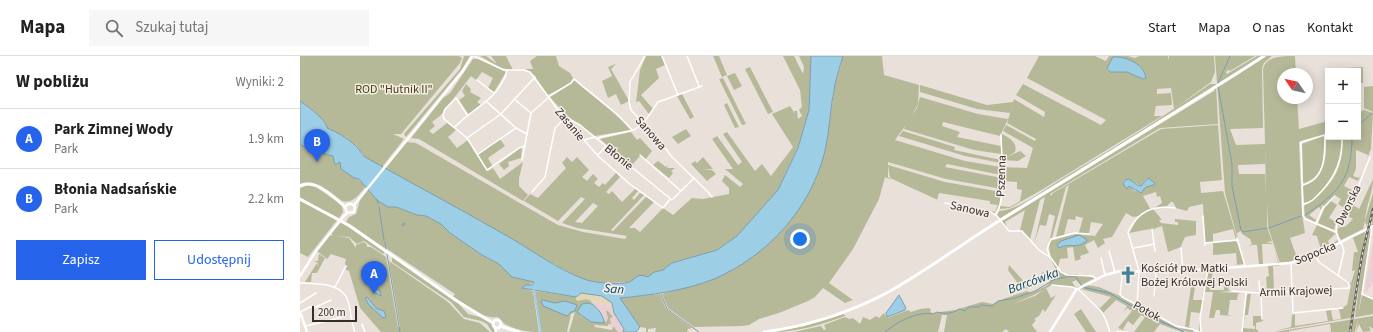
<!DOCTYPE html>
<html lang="pl">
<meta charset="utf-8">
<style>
:root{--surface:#fff;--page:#f6f6f6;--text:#202124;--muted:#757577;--line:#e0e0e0;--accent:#2563eb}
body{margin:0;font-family:"Source Sans 3",sans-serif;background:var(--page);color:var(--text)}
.controls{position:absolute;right:12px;top:12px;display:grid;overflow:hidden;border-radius:0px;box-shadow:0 2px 10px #0003}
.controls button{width:36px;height:36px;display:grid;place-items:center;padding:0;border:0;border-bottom:1px solid var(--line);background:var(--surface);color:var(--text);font:20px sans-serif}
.compass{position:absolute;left:977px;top:12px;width:36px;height:36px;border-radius:50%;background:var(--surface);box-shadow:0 2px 10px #0003;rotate:304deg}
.scale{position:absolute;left:12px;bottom:10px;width:45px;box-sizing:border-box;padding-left:4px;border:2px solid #322e2c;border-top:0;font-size:11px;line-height:14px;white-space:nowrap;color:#322e2c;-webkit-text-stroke:3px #f6ede7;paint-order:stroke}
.you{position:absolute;left:500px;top:183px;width:14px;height:14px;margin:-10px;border:3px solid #fff;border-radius:50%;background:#1a73e8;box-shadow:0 0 0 6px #1a73e833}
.badge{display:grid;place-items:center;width:26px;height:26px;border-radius:50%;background:var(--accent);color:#fff;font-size:13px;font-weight:700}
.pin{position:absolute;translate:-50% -33px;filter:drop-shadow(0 1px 2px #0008)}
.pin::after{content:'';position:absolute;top:21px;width:14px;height:12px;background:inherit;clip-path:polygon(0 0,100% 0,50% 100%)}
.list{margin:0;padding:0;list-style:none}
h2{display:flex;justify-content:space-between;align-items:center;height:52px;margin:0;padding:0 16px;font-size:17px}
h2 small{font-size:13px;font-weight:400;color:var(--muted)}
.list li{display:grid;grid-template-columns:26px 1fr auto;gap:12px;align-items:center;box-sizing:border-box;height:60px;padding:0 16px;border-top:1px solid var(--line)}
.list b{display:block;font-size:15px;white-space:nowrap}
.list p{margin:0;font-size:13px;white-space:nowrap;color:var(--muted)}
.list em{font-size:13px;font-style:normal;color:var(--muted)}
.actions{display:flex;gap:8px;padding:12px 16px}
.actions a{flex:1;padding:9px 0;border:1px solid var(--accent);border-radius:0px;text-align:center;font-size:14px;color:var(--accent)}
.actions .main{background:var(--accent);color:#fff}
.icon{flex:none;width:22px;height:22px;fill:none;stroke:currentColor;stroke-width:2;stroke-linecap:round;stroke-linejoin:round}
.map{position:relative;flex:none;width:1073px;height:276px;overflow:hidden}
header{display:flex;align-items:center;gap:24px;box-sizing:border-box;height:56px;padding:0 20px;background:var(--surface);border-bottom:1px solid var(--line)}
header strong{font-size:19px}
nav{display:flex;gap:22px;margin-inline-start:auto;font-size:14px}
.search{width:280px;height:36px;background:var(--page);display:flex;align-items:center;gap:10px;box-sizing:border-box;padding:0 14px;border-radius:0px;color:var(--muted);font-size:15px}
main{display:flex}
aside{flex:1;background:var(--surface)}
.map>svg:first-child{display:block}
.built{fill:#e5d4cb}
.industrial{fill:#ebd0d3}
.green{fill:#b6b998;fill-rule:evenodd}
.sand{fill:#e2d8b3}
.water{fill:#9ccee6;stroke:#7c9eae}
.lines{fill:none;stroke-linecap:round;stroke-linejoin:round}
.stream{stroke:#7c9eae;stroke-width:1}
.canal{stroke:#9ccee6;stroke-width:2}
.street{stroke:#fff;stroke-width:1.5}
.secondary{stroke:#fff;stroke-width:2.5}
.primary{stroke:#fff;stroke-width:3}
.rail-casing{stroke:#696460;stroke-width:2.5}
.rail{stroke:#f6ede7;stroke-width:1;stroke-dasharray:3;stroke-linecap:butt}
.labels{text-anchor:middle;stroke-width:3;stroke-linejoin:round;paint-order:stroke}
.park-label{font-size:12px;fill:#3d4008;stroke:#f6ede7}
.street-label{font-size:12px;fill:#322e2c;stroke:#f6ede7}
.poi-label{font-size:12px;fill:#322e2c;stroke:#f6ede7;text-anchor:start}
.water-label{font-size:13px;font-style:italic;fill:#014860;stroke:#f6ede7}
</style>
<header>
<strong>Mapa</strong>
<div class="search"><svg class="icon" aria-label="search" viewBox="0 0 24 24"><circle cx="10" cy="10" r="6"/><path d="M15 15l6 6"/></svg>Szukaj tutaj</div>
<nav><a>Start</a><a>Mapa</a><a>O nas</a><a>Kontakt</a></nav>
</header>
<main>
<aside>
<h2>W pobliżu<small>Wyniki: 2</small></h2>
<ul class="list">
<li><span class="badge">A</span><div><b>Park Zimnej Wody</b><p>Park</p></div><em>1.9 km</em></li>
<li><span class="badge">B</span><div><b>Błonia Nadsańskie</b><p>Park</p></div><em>2.2 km</em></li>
</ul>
<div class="actions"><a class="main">Zapisz</a><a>Udostępnij</a></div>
</aside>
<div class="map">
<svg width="1073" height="276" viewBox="0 0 1073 276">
<rect width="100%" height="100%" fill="#e9e0da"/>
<polygon class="built" points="1073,151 1063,197 1050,276 1062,196"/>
<g class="industrial">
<polygon points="1073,185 1073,227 1066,237 1064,235"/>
<polygon points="292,245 312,249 314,257 324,273 323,276 314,276 313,270 308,270"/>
</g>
<g class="green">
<path d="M 0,0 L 159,0 L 162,2 L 160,7 L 101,78 L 93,78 L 104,83 L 82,111 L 65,101 L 56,89 L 50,86 L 47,82 L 27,72 C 26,63 7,50 0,45 Z"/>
<polygon points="164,0 170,0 163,12 106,81 104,78 160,13"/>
<polygon points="180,0 186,0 197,8 191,0 206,0 213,14 201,12"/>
<path d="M 237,0 L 256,0 L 259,10 L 270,17 L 273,22 L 271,26 L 274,24 C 293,41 313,54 331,74 L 295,80 C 277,68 264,58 250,41 L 266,30 L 248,39 L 234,19 L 226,13 L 233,13 L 230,5 Z"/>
<polygon points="346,0 361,0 365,9 356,13 359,22 341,39 353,53 349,58 339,45 336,46 340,14"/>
<polygon points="413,0 419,0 427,19 422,21"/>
<path d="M 483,0 L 494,0 L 503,18 L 504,11 L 499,0 L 511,0 L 509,54 L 498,91 L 478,134 L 447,171 L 437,180 L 417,194 L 372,207 L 363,214 L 354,216 L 349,225 L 304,227 L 284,224 L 261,212 L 85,113 L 107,86 L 116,87 L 258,169 L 283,176 L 325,183 L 327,180 L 277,172 L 262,167 L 285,143 L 281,141 L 258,165 L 224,145 L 230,138 L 238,142 L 266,112 L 262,107 L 267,101 L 272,106 L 277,101 L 289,114 L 282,121 L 287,125 L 293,118 L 298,123 L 294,127 L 299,131 L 303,127 L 305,129 L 316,117 L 320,121 L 306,136 L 309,138 L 312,135 L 322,146 L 335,133 L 338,135 L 332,142 L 334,144 L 340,137 L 344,139 L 311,174 L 313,175 L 346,141 L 354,146 L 329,172 L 335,172 L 340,176 L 363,152 L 373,159 L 392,142 L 403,143 L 429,138 L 429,132 L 422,125 L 425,119 L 440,131 L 443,128 L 425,113 L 433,113 L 412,83 L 417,80 L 438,109 L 442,106 L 423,78 L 427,76 L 455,115 L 462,108 L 471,120 L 493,91 L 472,58 L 490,50 L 495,58 L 494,55 L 497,55 L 498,63 L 502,60 L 499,54 L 502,51 L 500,34 ZM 293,147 L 298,150 L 282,167 L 275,166 Z"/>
<polygon points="543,0 582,0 584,19 619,29 618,48 612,60 617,52 620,41 678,58 708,63 700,80 643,66 642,70 660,76 657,81 701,90 701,98 674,94 604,73 606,69 595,84 588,102 595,84 665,105 701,111 701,119 647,108 645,111 702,122 702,133 646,123 588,106 588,103 588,121 591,124 585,121 579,143 553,193 529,227 553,244 545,247 523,232 515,241 508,245 479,257 459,263 449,269 442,270 394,271 368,252 362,238 413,223 515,125 525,95 535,29"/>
<path d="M 739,0 L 795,0 L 806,5 L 809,0 L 828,0 L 835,2 L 839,0 L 868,0 L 869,5 L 869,0 L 914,0 L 915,16 L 911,26 L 874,53 L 870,24 L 871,32 L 857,33 L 857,38 L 871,37 L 872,49 L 856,50 L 854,60 L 862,60 L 872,54 L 743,133 L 710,152 L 700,153 L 700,150 L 710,151 L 720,145 L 722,134 L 717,133 L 717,126 L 702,125 L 702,78 C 710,82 718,87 715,96 L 709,100 L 720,95 L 726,100 L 718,105 L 702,104 L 703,111 L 727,112 L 733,92 L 703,75 L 706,69 L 735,85 L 736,83 L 707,67 L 713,48 L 710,57 L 677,53 L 620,36 L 620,29 L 687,49 L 713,46 L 714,43 L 744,61 L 745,56 L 716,39 L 723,28 L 801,69 L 806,64 L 727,22 ZM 815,1 C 828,2 842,7 846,21 L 843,23 L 827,16 L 810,16 L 807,13 Z"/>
<path d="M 915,0 L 955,0 L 930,15 L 928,14 L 926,16 L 927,18 L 957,0 L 962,0 L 920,30 L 966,0 L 972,0 L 964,7 L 962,12 L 963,72 L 930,73 L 936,89 L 965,88 L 963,13 C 966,0 982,0 995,0 L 996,18 L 983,18 L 983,42 L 997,42 L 999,73 L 1028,65 L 1028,78 L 999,86 L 1002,158 L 1005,177 L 990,182 L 997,202 L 1012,197 L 1012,198 L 992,205 L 980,207 L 968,171 L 967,146 L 967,171 L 972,185 L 966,187 L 972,187 L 973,188 L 979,207 L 975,207 L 978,206 L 973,188 L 962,188 L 963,208 L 959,208 L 957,189 L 953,189 L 960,187 L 948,190 L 952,188 L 950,183 L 942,178 L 941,175 L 937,177 L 938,184 L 925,137 ZM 965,94 L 966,138 L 965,118 L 939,118 L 938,109 L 965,108 Z"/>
<polygon points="173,3 178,3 206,16 194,36 188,32 193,22 182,16 176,24 171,20 141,59 132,66 135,70 129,75 133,78 147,67 156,74 148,81 157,92 168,84 186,113 188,115 193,112 200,123 223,106 219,122 219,130 228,139 223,145 119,83 111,82 143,42 150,37"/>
<polygon points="316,8 311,13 329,45 321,49 316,38 308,42 302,25 312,20 308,11"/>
<polygon points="450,11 473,56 468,58 445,13"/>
<polygon points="1063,11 1063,27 1058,27 1058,15 1028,15 1028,28 1027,13"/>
<polygon points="435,17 442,30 434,34 427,20"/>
<polygon points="423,22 446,68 442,69 419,23"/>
<polygon points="166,28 171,33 170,36 181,42 177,46 181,49 169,59 159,44 165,40 162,35"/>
<path d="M 910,28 L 916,28 L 918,68 L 860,72 L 750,138 L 751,140 L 753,137 L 861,73 L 918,69 L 922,124 L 900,126 L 901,137 L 923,135 L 937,182 L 936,184 L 933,173 L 913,178 L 913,186 L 905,187 L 903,148 L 889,151 L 887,155 L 876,152 L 873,146 L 871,146 L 867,150 L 864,151 L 874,152 L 860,151 L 853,153 L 862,164 L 859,164 L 861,167 L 878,169 L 878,166 L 875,166 L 875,163 L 896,165 L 896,179 L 885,181 L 881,190 L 883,200 L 881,191 L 868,196 L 862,170 L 851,174 L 850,173 L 829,177 L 839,160 L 833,161 L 826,157 L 812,181 L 803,183 L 805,187 L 798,192 L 794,184 L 785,189 L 789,197 L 780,200 L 781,203 L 775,205 L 773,191 L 767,192 L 768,202 L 760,203 L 758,212 L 764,217 C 753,211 747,196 750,185 L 775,178 L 795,180 L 803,168 L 791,166 L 789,178 L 777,177 L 779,176 L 783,162 L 776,160 L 775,164 L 768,163 L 764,179 L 756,181 L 769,129 L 766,131 L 752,182 L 748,191 L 755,160 L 749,158 L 746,170 L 740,169 L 734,188 L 745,141 L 740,144 L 730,183 L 720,174 L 725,154 L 705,166 L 707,172 L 697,160 L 699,155 C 716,155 744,134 758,125 C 810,94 861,63 910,28 ZM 916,30 L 914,35 L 702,165 L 701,162 ZM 847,122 L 853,127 L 844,132 L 842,136 L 835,135 L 829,130 L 827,132 L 823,127 L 824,124 L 828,123 L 841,130 ZM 856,136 L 857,141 L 860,140 L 862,147 L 851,154 L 843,140 Z"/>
<polygon points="1073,30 1073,56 1064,52 1064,31"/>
<polygon points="382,38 394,61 390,63 377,40"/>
<polygon points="427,47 439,71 435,72 424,49"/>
<path d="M 1064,54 L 1073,57 L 1071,93 L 1067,103 L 1068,99 L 1056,94 L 1056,113 L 1053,120 L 1059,122 L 1062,117 L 1058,125 L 1049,121 L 1044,130 L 1054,135 L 1056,132 L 1046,153 L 1038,148 L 1041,143 L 1036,140 L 1031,145 L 1037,149 L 1029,162 L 1036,166 L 1034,174 L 1018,167 L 1025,151 L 1035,139 L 1024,150 L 1022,149 L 1021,154 L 1019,151 L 1009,159 L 1016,164 L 1015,166 L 1005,161 L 1004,150 C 1030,130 1044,118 1042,81 L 1058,81 L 1058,57 Z"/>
<polygon points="386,73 391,80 378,88 372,81"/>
<polygon points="603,75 655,91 654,94 701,104 701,107 665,100 599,80"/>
<polygon points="331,76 337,84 340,82 352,95 345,104 340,100 331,110 300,83"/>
<path d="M 1028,79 L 1028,81 L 1041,81 C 1042,106 1036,120 1019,137 C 1014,141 1011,147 1004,147 L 1003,130 C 1026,116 1026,107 1026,81 Z"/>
<path d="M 1023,80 L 1024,81 C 1025,99 1025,120 1004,127 L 1003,126 L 1002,88 Z"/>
<polygon points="200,83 205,90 188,102 193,111 187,113 178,99"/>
<path d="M 0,88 L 9,94 L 33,100 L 35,109 L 39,105 C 44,117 57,121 66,130 C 59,138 54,148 42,145 C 30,137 15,122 0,128 Z"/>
<polygon points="222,91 221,102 208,106 209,110 204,114 199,108"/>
<polygon points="403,101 413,113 402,114 412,114 416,118 407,125 391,108 395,105 397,107"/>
<polygon points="358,105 366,111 368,109 367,112 375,112 371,115 373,117 369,122 353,109"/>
<polygon points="588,109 645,126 701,136 699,151 694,158 690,155 695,156 698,149 690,148 690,145 639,137 637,144 648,147 640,145 590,122"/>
<path d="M 1073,123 C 1073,137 1066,149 1065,164 L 1073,137 L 1073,151 L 1068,168 L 1066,169 L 1069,170 L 1073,167 L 1071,166 L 1069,168 L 1073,155 L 1073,169 C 1067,172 1066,170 1065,165 L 1063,173 L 1041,184 C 1037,177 1036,171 1041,163 L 1038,172 L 1046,170 L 1053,163 L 1045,158 L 1052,148 L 1059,153 Z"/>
<polygon points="8,129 16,131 42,149 43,156 39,162 0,143 0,132"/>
<path d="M 68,133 L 77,144 L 88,151 L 96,151 L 117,159 L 126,160 L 141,168 L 150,177 L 182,199 L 199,208 L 212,221 L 234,226 L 223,232 L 233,235 L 239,276 C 227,276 216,274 205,268 C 202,266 201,264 198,261 C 184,264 167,249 155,242 L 153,241 L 155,238 L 84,191 L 84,192 L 46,166 L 49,161 L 56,158 L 60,144 Z"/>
<polygon points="0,145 38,163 8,201 0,197"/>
<polygon points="41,166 85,196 83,198 64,185 57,188 49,181 36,180 49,182 56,192 56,189 64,186 67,189 67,191 71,191 86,201 98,271 100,271 89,205 148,246 164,263 180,267 190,276 81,276 60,252 49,215 45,213 47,211 45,208 46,203 31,198 27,203 17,195 30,179 33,180 31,177"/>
<polygon points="1017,169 1035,177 1037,180 1035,178 1028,185 1030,189 1038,184 1038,187 1021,194 1017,180 1012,179"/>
<path d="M 1069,173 L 1071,175 L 1058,260 L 1062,239 L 1073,243 L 1073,258 L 975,275 L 991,271 L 992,259 L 995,258 L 995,270 L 1028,265 L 1026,255 L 1020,255 L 1033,254 L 1031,255 L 1033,264 L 1041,263 L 1039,253 L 1047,249 L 1051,229 L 1045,224 L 1051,227 L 1055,214 L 1052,215 L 1054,196 L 1058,196 L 1053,182 L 1049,183 ZM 1069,173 L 1071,176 L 1068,175 L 1063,197 L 1055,261 L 1052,261 L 1066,177 L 1064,177 Z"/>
<polygon points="935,185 937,186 944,208 934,209 937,209 936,197 913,199 913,187"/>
<polygon points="19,198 25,202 17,217 12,217 11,226 5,226 17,207 17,210 18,207 14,205 18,205"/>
<polygon points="92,200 158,247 168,258 180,261 192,268 195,276 192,276 187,268 181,265 164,261 151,246 92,206"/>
<path d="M 750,202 L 758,213 L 765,219 L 775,218 L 795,222 L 781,229 L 776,224 L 772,226 L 776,232 L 780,230 L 777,232 L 754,229 L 758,231 L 752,229 L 734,239 L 715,247 L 735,240 L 746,232 L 751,242 L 756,239 L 745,256 L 743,253 L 739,260 L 734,263 L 736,264 L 732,269 L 737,276 L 709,276 L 706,273 L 702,276 L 644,276 L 647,259 L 642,259 L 638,276 L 494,276 L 521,270 L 524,274 L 526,273 L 524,269 L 545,261 L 549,263 L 553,262 L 560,268 L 563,261 L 570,264 L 576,260 L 579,262 L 584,257 L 587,262 L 608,254 L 611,256 L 620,253 L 629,252 L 631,254 L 630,256 L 633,257 L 655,254 L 682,246 L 693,248 C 695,245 721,237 727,235 L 731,237 L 746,230 L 751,225 L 748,225 L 741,218 L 743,216 L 751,222 L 758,217 Z"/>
<polygon points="709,209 729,231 725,234 721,232 708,214"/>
<polygon points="961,209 979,209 979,210 973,210 974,235 990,235 991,229 991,235 963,237 967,235 966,221 969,220 968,210"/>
<polygon points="908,214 913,214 910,234 924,234 925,223 930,224 928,234 931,235 919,236 940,237 938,238 937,244 930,244 928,259 933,260 920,259 920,254 916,254 914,262 909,262 913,236 905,236 902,253"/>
<polygon points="892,224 896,224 893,244 902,244 904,230 900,264 901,275 899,276 900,257 891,256 889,271 897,274 891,272 883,272 885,271"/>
<path d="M 786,229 L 799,231 L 820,240 L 878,272 L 894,274 L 893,276 C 865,276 835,248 810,237 C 802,233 792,233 783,231 Z"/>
<polygon points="782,231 811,238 847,260 881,276 860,268 854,276 834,276 845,261 841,259 833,269 828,265 823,273 826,275 818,272 832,255 827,252 823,257 827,250 816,244 803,257 797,250 800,252 811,241 781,233 781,235 792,245 780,234"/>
<polygon points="235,235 276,241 276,244 289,243 295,250 290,247 280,259 291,266 301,267 304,265 303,263 306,266 308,262 306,255 308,255 313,261 310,262 311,268 308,268 308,270 294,269 295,271 312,274 313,270 318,276 269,276 275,256 271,258 267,276 241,276"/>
<polygon points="360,238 366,253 392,272 388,273 387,276 355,276 356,272 348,273 348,276 346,276 346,272 340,271 319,242"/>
<polygon points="948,238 951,238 948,259 945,259 943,272 955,273 955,270 953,270 953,260 962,260 962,264 963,256 963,265 956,267 956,273 959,276 942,276 947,239"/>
<polygon points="781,253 796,276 786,276 774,258"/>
<path d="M 544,258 L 545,260 C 521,269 497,276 472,276 L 504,270 Z"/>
<polygon points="1073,260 1073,273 1069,270 1071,275 1063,276 1059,268 1056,276 1058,263 1055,276 1051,276 1052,263 1050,276 1031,276 1030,268 989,275 989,276 975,276"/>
</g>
<path class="sand" d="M 281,237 C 292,239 307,239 312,249 L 285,243 L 279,245 L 276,244 L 276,241 Z"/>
<g class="water">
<path d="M 511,0 L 543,0 C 540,10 537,19 535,29 C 530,51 530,73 525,95 C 511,152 468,200 414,223 C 384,235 351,239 320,242 L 340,271 L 336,276 L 323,276 L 324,273 L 314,257 L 312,247 L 302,240 L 281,237 L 276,241 L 222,232 L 226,229 L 232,229 L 234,226 L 212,221 L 199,208 L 182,199 L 150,177 L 141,168 L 126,160 L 117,159 L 96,151 L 88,151 L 77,144 L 59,123 L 54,122 L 41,113 L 40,106 L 35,109 L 33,100 L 9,94 L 0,88 L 0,45 C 7,50 26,63 27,72 C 37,76 47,82 55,89 C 59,92 61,98 65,101 C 113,128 162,154 209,181 C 233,195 257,213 284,223 C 293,227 319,229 329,226 C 337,223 336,216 348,221 L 354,216 L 363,214 L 372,207 L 417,194 L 437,180 L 478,134 L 498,92 L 509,54 Z"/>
<path d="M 813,1 C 826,0 844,8 846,22 L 843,23 L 827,16 L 810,16 L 807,12 Z"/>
<polygon points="848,122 855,127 854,129 846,131 841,137 829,130 827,133 823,128 825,124 829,123 837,129 841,130"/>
<path d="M 779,179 L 786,183 L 787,185 C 775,194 770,186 759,192 L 757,189 L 761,185 Z"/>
<polygon points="65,214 72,230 80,235 81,240 72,235 63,220"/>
<polygon points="782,231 808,236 848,259 884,276 852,262 811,238"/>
<polygon points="599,239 606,252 605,254 587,261 586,257"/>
<polygon points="67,241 77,253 84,255 86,261 83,262 69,249 65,242"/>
<polygon points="243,244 255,247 265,245 277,249 275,255 271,256 267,260 243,250 241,245"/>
<path d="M 287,247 C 295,247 304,259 304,267 L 291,266 L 277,256 L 282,248 Z"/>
</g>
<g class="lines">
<g class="stream">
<polyline points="918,27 930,0"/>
<polyline points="918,30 932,108 932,130 941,174 943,176 967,172"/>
<polyline points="1058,70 1072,57"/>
<polyline points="77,144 78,148"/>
<polyline points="79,151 84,184"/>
<path d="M 1005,159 C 1039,137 1052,122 1052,81"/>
<polygon points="104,167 105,168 104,170 102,169"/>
<polyline points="969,172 1001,160"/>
<polyline points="85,186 86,195"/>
<polyline points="87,198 100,276"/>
<polyline points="361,238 367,253 399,276"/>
<path d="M 585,276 C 597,266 617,255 633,258 L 637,256 C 644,258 653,258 659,253 L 665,255 L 669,251 L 679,251 L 681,249 L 692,250 L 698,245 L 715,242 L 735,235 L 755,223 L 773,220 L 776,221 L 782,230"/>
</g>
<polyline class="canal" points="234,234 241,276"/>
<g class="street">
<polyline points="174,0 204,14 223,14 230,16 258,54 298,100 330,128 363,152 370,143"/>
<polyline points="345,0 330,26 329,46 331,54 361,86 371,100 406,134 412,141"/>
<polyline points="362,0 378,39"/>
<polyline points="387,0 399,30"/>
<polyline points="177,24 194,37"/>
<polyline points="248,41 271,27 274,23 318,59 332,74"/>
<polyline points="214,43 231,57"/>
<polyline points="187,46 216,72 227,78"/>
<polyline points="168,60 156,42 145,53 143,59 144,63 167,82 187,114 219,92 225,90"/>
<polyline points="267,62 280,69 372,144 394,122"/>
<path d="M 155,71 C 173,51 198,45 207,15"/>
<polyline points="1028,78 1001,86 1003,159 1005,163 1036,176"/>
<polyline points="167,82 201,58 235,21"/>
<polyline points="297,83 301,81 334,74 343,68 358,46 402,30"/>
<polyline points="284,84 295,81"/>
<polyline points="178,98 216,72"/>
<polyline points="298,99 306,90"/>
<polyline points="340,99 381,135"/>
<polyline points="222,104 231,57 248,42"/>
<path d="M 1003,129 C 1026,123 1025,98 1025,79"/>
<polyline points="232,136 245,121 255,72 265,62"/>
<polyline points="645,147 691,156 697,160 709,175 722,175 739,194 751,202 761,216 767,219 793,220 796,223"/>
<path d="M 1003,148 C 1011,147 1015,142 1021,136 C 1036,120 1043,103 1042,81"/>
<path d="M 695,159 C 708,143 701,99 701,79"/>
<polyline points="903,160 905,189"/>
<polyline points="1016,168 1023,152 1035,140"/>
<polyline points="1072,171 1062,238 1073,243"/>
<polyline points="852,173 855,195"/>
<polyline points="937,182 945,210"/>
<polyline points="905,187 938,184"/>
<polyline points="1040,187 1036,176 1037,168 1052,146 1070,101"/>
<polyline points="834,192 854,188"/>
<polyline points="881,192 883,214"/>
<polyline points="809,195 815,216"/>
<polyline points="750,201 747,193 751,183 775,177 789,178"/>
<polyline points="801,202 805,219"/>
<polyline points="991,207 993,257 1043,252"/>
<polyline points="823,215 820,238 822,241 876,270 892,273 899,276"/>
<polyline points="1038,220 1044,195 1041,186"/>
<polyline points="959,225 960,237"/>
<path d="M 0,227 C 16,228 42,226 48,245 C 51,255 51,266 55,276"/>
<polyline points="752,229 772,231 777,233"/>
<polyline points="35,231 46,210"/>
<polyline points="778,233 801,255 806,264 810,276"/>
<polyline points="932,235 960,237 1049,232 1049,227 1020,207 1014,199"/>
<polyline points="961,237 962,263"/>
<polyline points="854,240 856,216"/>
<polyline points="0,247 16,237"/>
<path d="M 837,250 L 839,215 L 828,176 C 838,155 853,149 875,152"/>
<polyline points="0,256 10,251 16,251 31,244"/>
<polyline points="62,268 65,276"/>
<polyline points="6,270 43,261"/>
<polyline points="816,276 827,276"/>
<polyline points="901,276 900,262 908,213"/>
<polyline points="942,276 946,237"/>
</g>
<g class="secondary">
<polyline points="54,149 162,16 172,0"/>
<polyline points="0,220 16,195 43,161 47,157 54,156 55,151 52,148 48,148 45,151 47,157"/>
<polyline points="0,256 7,276"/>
<polyline points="195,271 196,276"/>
<polyline points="750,276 776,234 805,219 820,215 868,216 991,207 1027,193 1073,170"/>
</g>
<g class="primary">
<path d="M 0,130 C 15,122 34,141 45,151"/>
<polyline points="0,143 50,170 157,245 193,267"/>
<circle cx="197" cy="268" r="4"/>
<polyline points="200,270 219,276"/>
<path d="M 464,276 C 509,270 552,256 592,234 C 630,212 665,186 702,163 C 790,109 877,56 964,0"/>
</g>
<g class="rail-casing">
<polyline id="rail" points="1050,276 1062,199 1073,153"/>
</g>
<use href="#rail" class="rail"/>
</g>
<defs>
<g id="church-bare" transform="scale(1.38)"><path d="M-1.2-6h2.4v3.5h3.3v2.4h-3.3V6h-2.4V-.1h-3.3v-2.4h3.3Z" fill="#438397" stroke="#f6ede7" stroke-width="2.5" paint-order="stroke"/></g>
</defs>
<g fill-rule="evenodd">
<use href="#church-bare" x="828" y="219"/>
</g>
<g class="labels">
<g class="park-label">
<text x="94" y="37">ROD "Hutnik II"</text>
</g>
<g class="street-label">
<text transform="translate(270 68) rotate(50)" y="4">Zasanie</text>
<text transform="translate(351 77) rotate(49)" y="4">Sanowa</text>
<text transform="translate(319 101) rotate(39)" y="4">Błonie</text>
<text transform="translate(701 120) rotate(-88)" y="4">Pszenna</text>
<text transform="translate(1048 149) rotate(-64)" y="4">Dworska</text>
<text transform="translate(670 153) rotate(13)" y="4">Sanowa</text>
<text transform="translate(1015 197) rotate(-22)" y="4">Sopocka</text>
<text transform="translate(996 235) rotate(-2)" y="4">Armii Krajowej</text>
<text transform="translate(847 255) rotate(29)" y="4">Potok</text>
</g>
<g class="poi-label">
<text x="841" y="216">Kościół pw. Matki<tspan x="841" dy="14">Bożej Królowej Polski</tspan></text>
</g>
<g class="water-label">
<text transform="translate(733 224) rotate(-20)" y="5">Barcówka</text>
<text transform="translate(314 232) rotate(5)" y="5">San</text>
</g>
</g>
</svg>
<div class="controls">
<button>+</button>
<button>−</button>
</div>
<svg class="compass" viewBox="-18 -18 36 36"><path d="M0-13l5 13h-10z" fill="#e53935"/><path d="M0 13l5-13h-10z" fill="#757577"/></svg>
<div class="scale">200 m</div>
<div class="you"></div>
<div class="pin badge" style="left:74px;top:238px">A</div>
<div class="pin badge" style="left:17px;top:106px">B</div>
</div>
</main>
